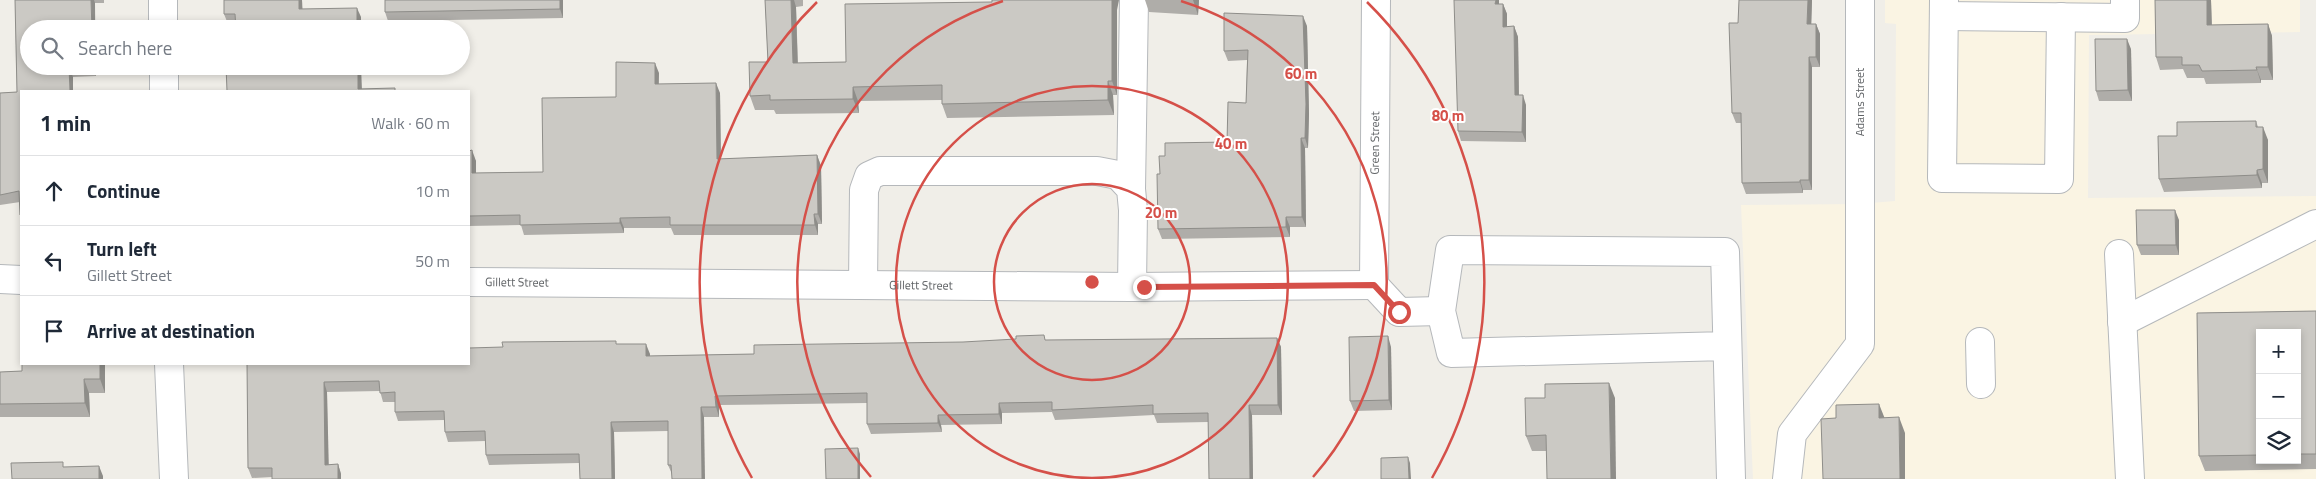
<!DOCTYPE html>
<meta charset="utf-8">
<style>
:root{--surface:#fff;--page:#f6f6f7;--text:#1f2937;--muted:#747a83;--line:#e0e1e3}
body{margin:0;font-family:"Titillium Web",sans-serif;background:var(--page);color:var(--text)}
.controls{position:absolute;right:15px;bottom:15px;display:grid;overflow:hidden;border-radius:0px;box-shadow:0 2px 8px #0003}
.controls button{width:45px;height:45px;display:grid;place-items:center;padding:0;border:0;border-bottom:1px solid var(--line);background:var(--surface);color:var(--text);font:25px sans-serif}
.stop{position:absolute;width:15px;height:15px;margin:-11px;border:4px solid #d55049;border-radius:50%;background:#fff}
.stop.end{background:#d55049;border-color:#fff;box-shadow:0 1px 5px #0008}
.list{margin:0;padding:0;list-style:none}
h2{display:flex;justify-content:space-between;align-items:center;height:65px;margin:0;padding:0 20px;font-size:21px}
h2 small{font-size:16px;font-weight:400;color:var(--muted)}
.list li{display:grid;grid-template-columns:32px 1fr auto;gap:15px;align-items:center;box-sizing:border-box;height:70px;padding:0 20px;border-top:1px solid var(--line)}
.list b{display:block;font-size:19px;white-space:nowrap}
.list p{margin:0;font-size:16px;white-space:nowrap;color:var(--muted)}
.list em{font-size:16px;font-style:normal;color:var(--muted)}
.icon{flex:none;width:28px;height:28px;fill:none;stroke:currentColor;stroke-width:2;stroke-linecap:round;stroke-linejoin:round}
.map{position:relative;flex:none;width:2316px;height:479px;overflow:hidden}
.search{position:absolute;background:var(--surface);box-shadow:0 2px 8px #0003;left:20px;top:20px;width:450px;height:55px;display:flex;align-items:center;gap:12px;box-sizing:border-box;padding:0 18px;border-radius:28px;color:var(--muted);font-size:19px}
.panel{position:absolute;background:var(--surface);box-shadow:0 2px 8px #0003;left:20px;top:90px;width:450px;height:275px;border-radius:0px}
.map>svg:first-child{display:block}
.commercial{fill:#faf4e3;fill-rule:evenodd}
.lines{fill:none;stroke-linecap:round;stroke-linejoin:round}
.minor-casing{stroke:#b5b8bb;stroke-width:30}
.minor{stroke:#fff;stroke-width:28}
.wall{fill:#afada9;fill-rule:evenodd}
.shaded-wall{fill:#8e8d89}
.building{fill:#cbc9c4;stroke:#8e8d89}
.route{stroke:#d55049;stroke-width:6}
.ring{fill:none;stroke:#d55049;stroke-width:2.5}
.labels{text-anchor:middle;stroke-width:4;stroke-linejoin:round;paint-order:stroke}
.street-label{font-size:12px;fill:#606366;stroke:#fff}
.centre{fill:#d55049;stroke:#fff;stroke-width:2.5}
.ring-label{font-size:15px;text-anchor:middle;font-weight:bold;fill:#d55049;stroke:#fff;stroke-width:4;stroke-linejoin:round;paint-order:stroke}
</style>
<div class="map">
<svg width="2316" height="479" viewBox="0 0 2316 479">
<rect width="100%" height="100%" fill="#f0eee8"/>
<path class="commercial" d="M 1885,0 L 2300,0 L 2300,32 L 2089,35 L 2088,198 L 2316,196 L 2316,479 L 1753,479 L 1741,205 L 1859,204 L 1895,201 L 1896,24 L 1885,23 ZM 2260,333 L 2297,333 L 2297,460 L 2260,460 Z"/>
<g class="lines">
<g class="minor-casing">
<g id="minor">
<polyline points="163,0 163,29"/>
<polyline points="1944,0 1942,178 2059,179 2061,17"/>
<polyline points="1944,16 2125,18 2125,0"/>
<polyline points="164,66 164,91"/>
<polyline points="1131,189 1134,0"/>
<polyline points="2119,254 2130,479"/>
<polyline points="0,279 21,280"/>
<path id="s1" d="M 469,282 L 1132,287 L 1374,285"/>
<polyline points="863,285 864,190 869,176 880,171 1097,171 1118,175 1131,189 1133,210 1132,287"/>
<path id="s2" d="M 1374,285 L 1376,0"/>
<polyline points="1374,285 1399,312 1441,311"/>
<polyline points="2122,322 2316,224"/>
<polyline points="1980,342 1981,384"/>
<polyline points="1727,346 1451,353 1441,311 1450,250 1725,252 1731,479"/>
<polyline points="169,364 174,479"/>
<polyline points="1787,479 1792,434 1860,344 1860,0"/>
</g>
</g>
<use href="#minor" class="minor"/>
</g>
<g class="wall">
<polygon points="15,0 104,0 104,3 95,3 96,76 73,77 21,91 21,219 20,215 20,202 0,205 0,93 17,92"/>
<polygon points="224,0 302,0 302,9 361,17 361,29 236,29 236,23 228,24 224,14"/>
<polygon points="563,0 563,18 388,21 385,12"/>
<polygon points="765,0 803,0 803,6 796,7 798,63 846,62 1117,10 1117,95 1113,95 1114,115 947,118 942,104 942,100 858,101 859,113 776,114 774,110 755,110 750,96 768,62"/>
<polygon points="1145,0 1199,0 1198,15 1149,12"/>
<polygon points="1499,0 1499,4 1503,4 1507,14 1507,27 1514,26 1518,37 1519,95 1526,105 1526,142 1461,141 1458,131"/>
<polygon points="1739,0 1812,0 1811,24 1816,24 1820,34 1820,67 1812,67 1812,190 1803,190 1803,193 1746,194 1742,183 1741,123 1736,123 1732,113 1738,23"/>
<polygon points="2155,0 2211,0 2212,25 2268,24 2272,36 2273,80 2261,80 2261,83 2206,84 2204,78 2187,78 2183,69 2160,70 2156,57"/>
<polygon points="1307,26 1309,114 1308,148 1305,148 1306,227 1290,227 1290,237 1162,239 1158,229 1160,174 1165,156 1227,142 1246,103 1247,60 1228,61 1224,51"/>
<polygon points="2131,49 2132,101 2099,101 2096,91"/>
<polygon points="659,73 659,84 720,93 721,159 817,155 821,166 822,224 818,224 818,235 674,235 671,228 624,228 624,233 524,235 521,225 469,226 469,151 476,161 476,173 543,172 616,97"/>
<polygon points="2256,121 2258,127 2268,140 2268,183 2262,183 2262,188 2164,192 2159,179 2177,136"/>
<polygon points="2179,220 2179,255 2141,255 2137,245"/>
<path d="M 2316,311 L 2316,469 L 2205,471 L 2199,456 L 2197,313 ZM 2260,333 L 2297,333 L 2297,460 L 2260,460 Z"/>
<polygon points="1277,338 1281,347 1282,415 1252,415 1253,479 1209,479 1208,422 1157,423 1154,415 1055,420 1052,412 1002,413 1002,424 941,425 942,432 871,434 867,424 867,403 719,405 719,417 704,417 672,474 668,465 668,431 614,432 615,479 580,479 579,463 489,465 486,455 486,441 448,442 445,432 444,420 398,421 395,412 395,402 383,402 380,391 327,392 328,465 338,464 341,474 341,479 272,479 272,477 252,478 248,468 247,364 617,344 650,354 650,356 754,354 1046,340"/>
<polygon points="1391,347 1392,410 1354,411 1350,401"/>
<polygon points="105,364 105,393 89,393 90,417 0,417 0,372 22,371"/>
<polygon points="1615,398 1546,451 1532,451 1526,436"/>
</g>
<g class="shaded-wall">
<polygon points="91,0 94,0 95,3 95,29 92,29"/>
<polygon points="299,0 302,0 303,18 299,9"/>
<polygon points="560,0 563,0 563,18 560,9"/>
<polygon points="791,0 794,0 796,7 798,77 793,63"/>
<polygon points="1112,0 1119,0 1117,10 1117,95 1112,81"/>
<polygon points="1193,0 1199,0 1198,15"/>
<polygon points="1496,0 1499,0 1499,15 1495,4"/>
<polygon points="1808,0 1812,0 1811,34 1807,24"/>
<polygon points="2207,0 2211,0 2212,37 2207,25"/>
<polygon points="1503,4 1507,14 1507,37 1503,27"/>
<polygon points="357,8 361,17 361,29 357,29"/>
<polygon points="1303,16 1307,26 1309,114 1308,148 1305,138"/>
<polygon points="1816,24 1820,34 1820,67 1816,57"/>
<polygon points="2268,24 2272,36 2273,80 2268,67"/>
<polygon points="1514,26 1518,37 1519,105 1515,95"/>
<polygon points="2127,39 2131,49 2132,101 2128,90"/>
<polygon points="1809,57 1812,67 1812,190 1809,180"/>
<polygon points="655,63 659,73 658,94 655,84"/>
<polygon points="92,66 96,66 96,76 92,67"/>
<polygon points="358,66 361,66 362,91 358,89"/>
<polygon points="69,67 73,77 73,91 70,91"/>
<polygon points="2256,67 2261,80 2261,83 2257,70"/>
<polygon points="1108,81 1113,95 1114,115 1108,100"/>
<polygon points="716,83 720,93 721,169 717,159"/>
<polygon points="853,87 858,101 859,113 853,99"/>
<polygon points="1523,95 1526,105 1526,142 1522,132"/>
<polygon points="2263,127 2268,140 2268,183 2263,169"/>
<polygon points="1301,138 1305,148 1306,227 1302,217"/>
<polygon points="472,150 476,161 476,184 472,173"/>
<polygon points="817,155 821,166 822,224 818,214"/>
<polygon points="2257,170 2262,183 2262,188 2257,175"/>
<polygon points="1800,180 1803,190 1803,193 1800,182"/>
<polygon points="2175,210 2179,220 2179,255 2176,245"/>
<polygon points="814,214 818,224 818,235 815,225"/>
<polygon points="1286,217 1290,227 1290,237 1286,227"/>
<polygon points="620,218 624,228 624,233 620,223"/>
<polygon points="1388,336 1391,347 1392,410 1389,400"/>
<polygon points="1277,338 1281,347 1282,415 1278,405"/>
<polygon points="646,344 650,354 650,366 646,356"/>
<polygon points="100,364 105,364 105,393 100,379"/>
<polygon points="84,379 89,393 90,417 85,403"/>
<polygon points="324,382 327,392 329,474 325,465"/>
<polygon points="1609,383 1615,398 1616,479 1611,479"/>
<polygon points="715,396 719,405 719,417 716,407"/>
<polygon points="999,403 1002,413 1002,424 999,414"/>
<polygon points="1879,404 1885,419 1879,418"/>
<polygon points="1249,405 1252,415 1253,479 1250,479"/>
<polygon points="701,407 704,417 705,479 702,479"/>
<polygon points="938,415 941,425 942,432 938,423"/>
<polygon points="1899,417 1905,433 1905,479 1900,479"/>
<polygon points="611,422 614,432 615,479 612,479"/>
<polygon points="858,448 860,454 860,479 858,479"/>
<polygon points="1408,457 1410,463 1411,479 1409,479"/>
<polygon points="338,464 341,474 341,479 338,479"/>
<polygon points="99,466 103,476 103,479 99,479"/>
</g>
<g class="building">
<polygon points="15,0 91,0 92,29 29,29 29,66 92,67 69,67 70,91 21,91 21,215 20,215 19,191 0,195 0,93 17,92"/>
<polygon points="224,0 299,0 299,9 357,8 357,29 236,29 235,14 224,14"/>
<polygon points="385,0 560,0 560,9 385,12"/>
<polygon points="765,0 791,0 793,63 846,62 845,4 992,2 992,0 1112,0 1112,81 1108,81 1108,100 942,104 942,85 853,87 853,99 770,100 770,95 750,96 749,62 768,62"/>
<polygon points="1454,0 1496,0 1495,4 1503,4 1503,27 1514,26 1515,95 1523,95 1522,132 1458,131"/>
<polygon points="1739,0 1808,0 1807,24 1816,24 1816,57 1809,57 1809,180 1800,180 1800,182 1742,183 1741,113 1732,113 1729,23 1738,23"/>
<polygon points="2155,0 2207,0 2207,25 2268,24 2268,67 2256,67 2257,70 2202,71 2199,65 2182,65 2182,57 2156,57"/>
<polygon points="1224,13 1303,16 1306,104 1305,138 1301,138 1302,217 1286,217 1286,227 1158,229 1157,174 1160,174 1159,156 1165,156 1165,143 1227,142 1228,102 1246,103 1248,50 1224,51"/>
<polygon points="2095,39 2127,39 2128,90 2096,91"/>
<polygon points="616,62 655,63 655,84 716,83 717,159 817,155 818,214 814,214 815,225 670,225 670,217 620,218 620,223 520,225 520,215 469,216 469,151 472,150 472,173 543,172 542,98 616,97"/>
<polygon points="226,66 358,66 358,89 395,88 395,91 227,91"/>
<polygon points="2256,121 2256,127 2263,127 2263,169 2257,170 2257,175 2159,179 2158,136 2177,136 2177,122"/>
<polygon points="2136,210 2175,210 2176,245 2137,245"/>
<polygon points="2316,311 2316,454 2297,454 2297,333 2260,333 2260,455 2199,456 2197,313"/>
<polygon points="1044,335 1045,340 1277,338 1278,405 1249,405 1250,479 1209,479 1208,413 1153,414 1153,405 1052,410 1052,402 999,403 999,414 938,415 938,423 867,424 867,393 715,396 716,407 701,407 702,479 672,479 671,465 668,465 668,421 611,422 612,479 580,479 579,454 486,455 485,431 445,432 444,411 395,412 395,392 380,393 379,381 324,382 325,465 338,464 338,479 272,479 272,468 248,468 247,364 469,364 469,348 503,347 502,342 616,341 616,344 646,344 646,356 754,354 754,345 963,342 1016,339 1016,336"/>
<polygon points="1388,336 1389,400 1350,401 1349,337"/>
<polygon points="22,364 100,364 100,379 84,379 85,403 0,404 0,372 22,371"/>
<polygon points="1609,383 1611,479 1547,479 1546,435 1526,436 1525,398 1545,398 1545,384"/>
<polygon points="1879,404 1879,418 1899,417 1900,479 1823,479 1821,419 1836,418 1836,405"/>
<polygon points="858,448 858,479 826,479 825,449"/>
<polygon points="1408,457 1409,479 1381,479 1381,458"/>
<polygon points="63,462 63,467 99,466 99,479 12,479 11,463"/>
</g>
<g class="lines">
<polyline class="route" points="1144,287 1374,285 1399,312"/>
</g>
<g class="ring">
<circle cx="1092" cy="282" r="98"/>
<circle cx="1092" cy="282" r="196"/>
<path d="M871 477A295 295 0 0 1 1003 1M1181 1A295 295 0 0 1 1313 477"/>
<path d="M752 478A393 393 0 0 1 817 2M1367 2A393 393 0 0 1 1432 478"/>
</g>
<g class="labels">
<g class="street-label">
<text transform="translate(1860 102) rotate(-90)" y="4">Adams Street</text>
<text dy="4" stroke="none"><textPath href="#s2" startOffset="142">Green Street</textPath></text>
<text dy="4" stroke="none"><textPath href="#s1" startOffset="48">Gillett Street</textPath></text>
<text dy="4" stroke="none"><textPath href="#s1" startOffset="452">Gillett Street</textPath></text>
</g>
</g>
<circle cx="1092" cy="282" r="8" class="centre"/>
<g class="ring-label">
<text x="1301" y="79">60 m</text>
<text x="1448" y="121">80 m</text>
<text x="1231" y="149">40 m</text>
<text x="1161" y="218">20 m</text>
</g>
</svg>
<div class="controls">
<button>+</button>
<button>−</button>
<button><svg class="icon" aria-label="layers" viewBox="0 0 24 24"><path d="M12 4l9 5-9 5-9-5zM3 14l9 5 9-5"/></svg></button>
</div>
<div class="stop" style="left:1399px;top:312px"></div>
<div class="stop end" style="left:1144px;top:287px"></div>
<div class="search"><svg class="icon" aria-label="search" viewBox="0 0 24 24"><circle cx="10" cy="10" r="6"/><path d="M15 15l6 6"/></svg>Search here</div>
<section class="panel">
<h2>1 min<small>Walk · 60 m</small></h2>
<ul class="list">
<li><svg class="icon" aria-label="ahead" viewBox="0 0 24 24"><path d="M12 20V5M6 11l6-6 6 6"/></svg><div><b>Continue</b></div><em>10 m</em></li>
<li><svg class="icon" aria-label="left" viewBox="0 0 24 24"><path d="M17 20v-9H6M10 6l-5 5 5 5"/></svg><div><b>Turn left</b><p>Gillett Street</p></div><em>50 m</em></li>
<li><svg class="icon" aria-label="arrive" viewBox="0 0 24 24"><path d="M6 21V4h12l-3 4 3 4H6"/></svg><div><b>Arrive at destination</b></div></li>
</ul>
</section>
</div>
